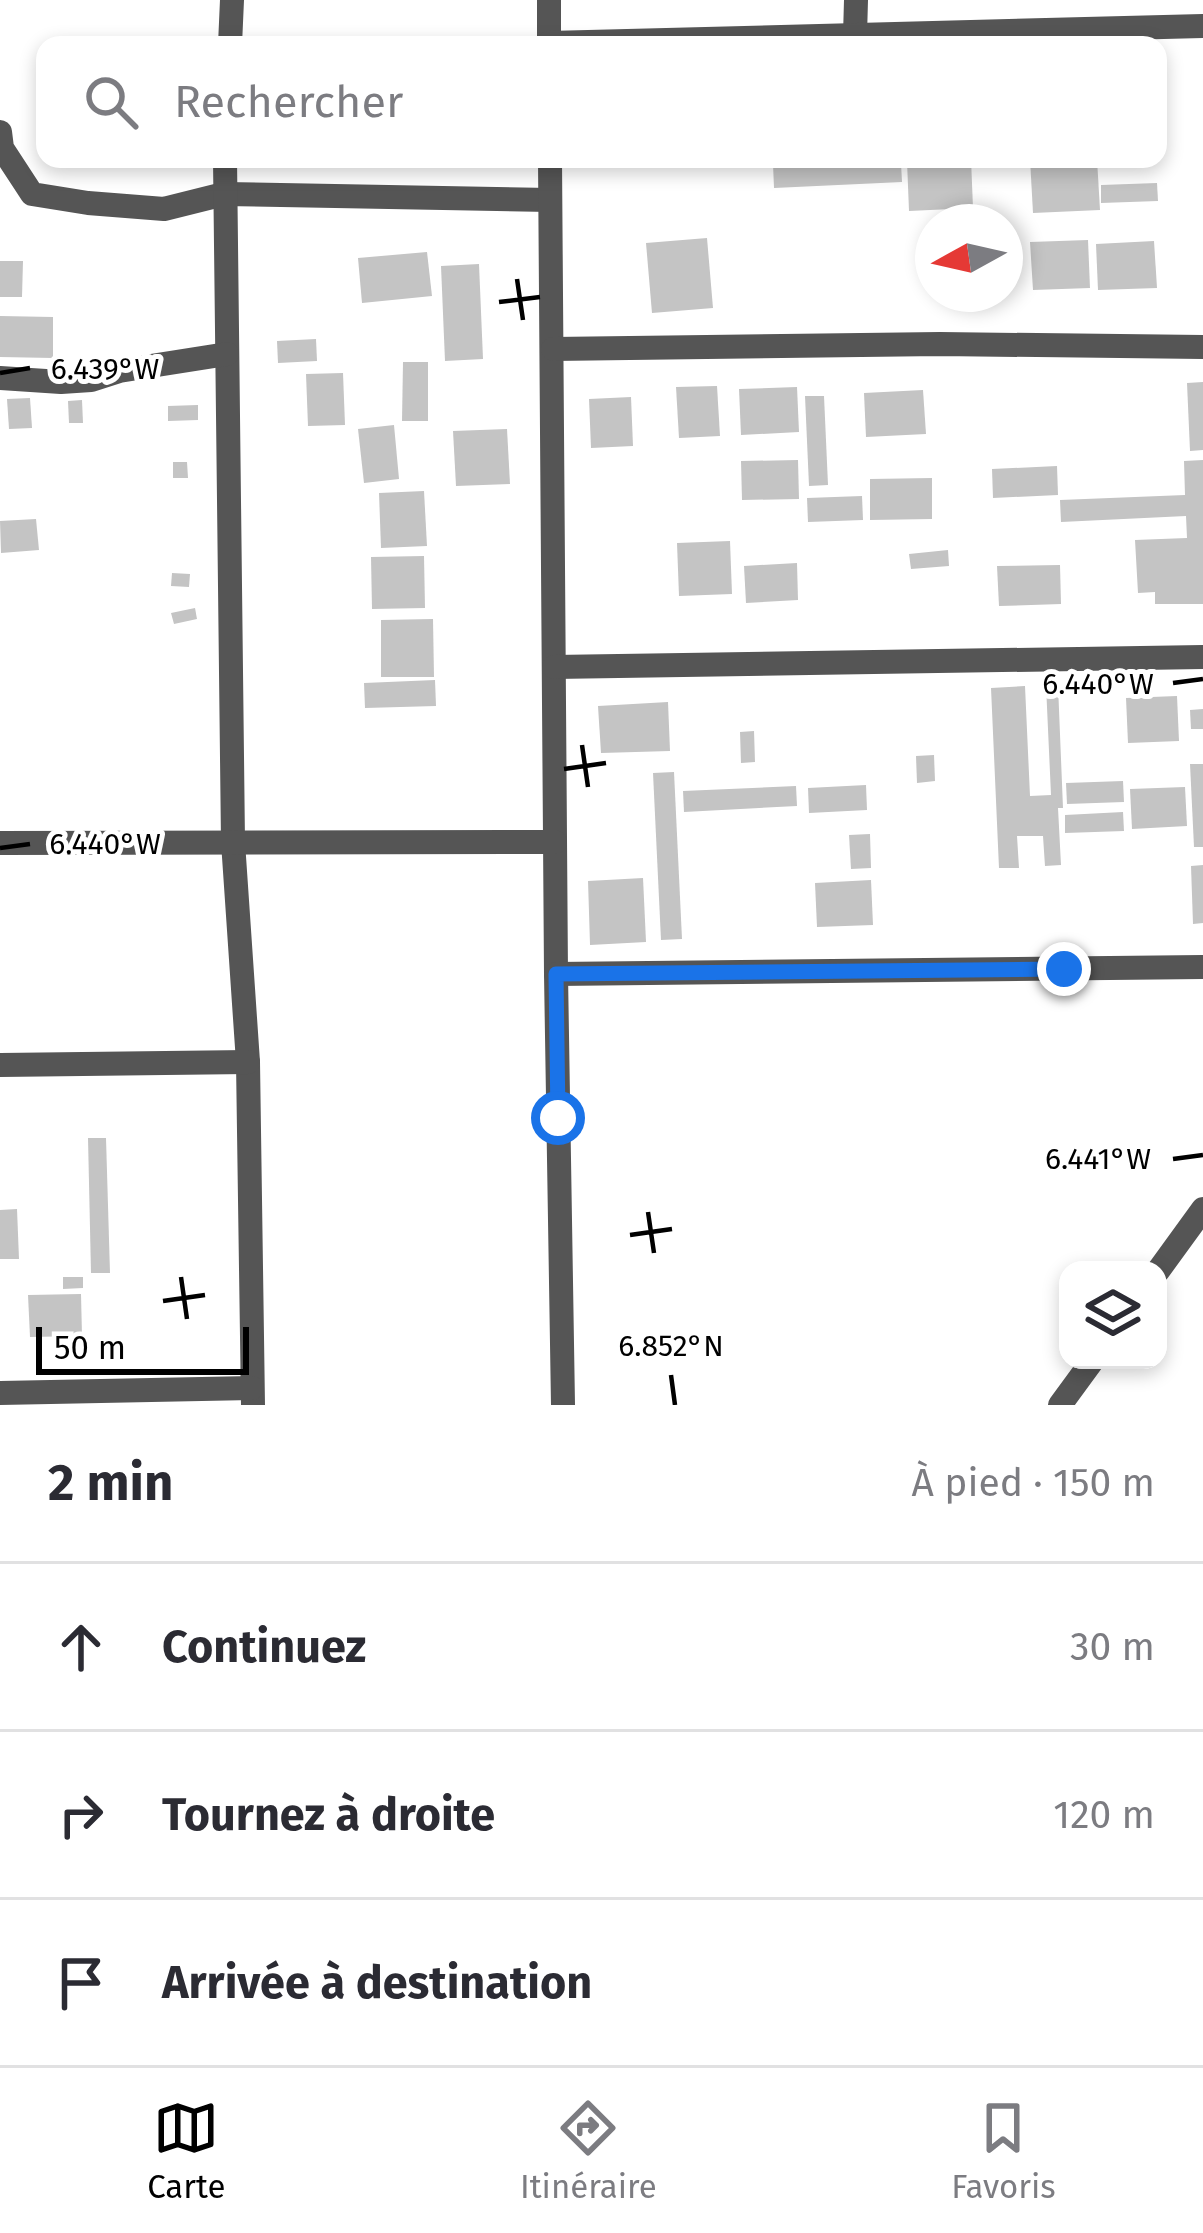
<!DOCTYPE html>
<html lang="fr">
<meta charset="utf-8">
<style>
:root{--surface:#fff;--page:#f7f7f7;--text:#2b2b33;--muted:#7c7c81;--line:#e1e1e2;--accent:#000}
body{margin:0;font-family:"Fira Sans",sans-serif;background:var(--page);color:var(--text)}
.controls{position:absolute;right:36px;bottom:36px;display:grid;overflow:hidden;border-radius:24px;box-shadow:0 6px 18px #0003}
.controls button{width:108px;height:108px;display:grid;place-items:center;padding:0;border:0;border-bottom:3px solid var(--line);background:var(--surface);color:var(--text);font:60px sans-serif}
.compass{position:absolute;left:915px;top:204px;width:108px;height:108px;border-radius:50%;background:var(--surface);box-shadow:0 6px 18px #0003;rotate:262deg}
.scale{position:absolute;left:36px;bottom:30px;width:213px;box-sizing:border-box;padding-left:12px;border:6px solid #000;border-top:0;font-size:33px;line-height:42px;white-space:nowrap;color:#000;-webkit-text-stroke:9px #fff;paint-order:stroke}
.stop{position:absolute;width:36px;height:36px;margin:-27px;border:9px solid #1a73e8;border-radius:50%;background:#fff}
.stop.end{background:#1a73e8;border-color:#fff;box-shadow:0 3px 12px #0008}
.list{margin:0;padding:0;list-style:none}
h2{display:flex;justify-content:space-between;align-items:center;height:156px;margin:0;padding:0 48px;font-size:51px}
h2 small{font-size:39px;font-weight:400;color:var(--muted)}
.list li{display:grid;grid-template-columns:78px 1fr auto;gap:36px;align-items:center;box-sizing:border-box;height:168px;padding:0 48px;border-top:3px solid var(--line)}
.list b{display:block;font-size:45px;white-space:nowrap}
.list em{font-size:39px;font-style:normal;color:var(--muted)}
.icon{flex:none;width:66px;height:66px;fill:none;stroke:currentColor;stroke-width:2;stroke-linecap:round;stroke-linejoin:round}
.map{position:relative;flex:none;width:1203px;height:1405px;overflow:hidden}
.search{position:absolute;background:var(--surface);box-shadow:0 6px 18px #0003;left:36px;right:36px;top:36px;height:132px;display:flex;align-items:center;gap:30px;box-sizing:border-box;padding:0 42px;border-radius:24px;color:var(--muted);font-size:45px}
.sheet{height:660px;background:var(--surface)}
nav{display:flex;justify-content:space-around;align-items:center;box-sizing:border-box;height:168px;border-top:3px solid var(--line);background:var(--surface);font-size:33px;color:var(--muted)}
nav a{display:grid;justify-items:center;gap:6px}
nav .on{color:var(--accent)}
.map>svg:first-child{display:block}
.building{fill:#c4c4c4}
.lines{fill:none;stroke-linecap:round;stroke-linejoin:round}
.minor{stroke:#555;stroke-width:24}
.route{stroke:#1a73e8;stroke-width:15}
.ticks{fill:none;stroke:#000;stroke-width:4.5}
.ticks-label{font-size:30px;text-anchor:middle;fill:#000;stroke:#fff;stroke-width:10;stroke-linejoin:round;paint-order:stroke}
</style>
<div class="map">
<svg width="1203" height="1405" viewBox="0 0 1203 1405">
<rect width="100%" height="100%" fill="#fff"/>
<g class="building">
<polygon points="971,159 973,208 909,211 907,161"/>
<polygon points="1030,159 1097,159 1100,210 1033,213"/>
<polygon points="837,162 837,166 901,163 902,182 774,188 773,164"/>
<polygon points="1157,183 1158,201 1101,203 1101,185"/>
<polygon points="707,238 713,308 652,313 646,243"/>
<polygon points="1088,240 1090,288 1033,290 1030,242"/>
<polygon points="1154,241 1157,288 1098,290 1096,244"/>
<polygon points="427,252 432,296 362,303 358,258"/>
<polygon points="0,261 23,261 22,297 0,297"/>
<polygon points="479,264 483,359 445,361 441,266"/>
<polygon points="0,316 53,317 53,358 0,357"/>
<polygon points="316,339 317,361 278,363 277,341"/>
<polygon points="403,362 428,362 428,421 402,421"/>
<polygon points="343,373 345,425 308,426 306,374"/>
<polygon points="1203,382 1203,450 1190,451 1187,383"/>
<polygon points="717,386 720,436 679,438 676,387"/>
<polygon points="797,387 799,432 741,435 739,389"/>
<polygon points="923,390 926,434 866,437 864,393"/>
<polygon points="805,396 824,396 828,485 809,486"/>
<polygon points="631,397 633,446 591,448 589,399"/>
<polygon points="30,398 32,428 9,429 7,399"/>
<polygon points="82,400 83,423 69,423 68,401"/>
<polygon points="198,405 198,420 168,421 168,406"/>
<polygon points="394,425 399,479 364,483 358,429"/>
<polygon points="507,429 510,484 456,486 453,431"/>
<polygon points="798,460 799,499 742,500 741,461"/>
<polygon points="1203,460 1203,604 1155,604 1155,592 1138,593 1135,540 1187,538 1186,516 1061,522 1060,500 1185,495 1184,461"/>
<polygon points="173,462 187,462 188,478 173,478"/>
<polygon points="1057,466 1058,495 993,498 992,469"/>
<polygon points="932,478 932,519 870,520 870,479"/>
<polygon points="424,491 427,546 381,548 379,493"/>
<polygon points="862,496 863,520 808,522 807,498"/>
<polygon points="36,519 39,550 1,553 0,521"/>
<polygon points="730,541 732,594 679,596 677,543"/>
<polygon points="948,550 949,566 911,569 909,554"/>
<polygon points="424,556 425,608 372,609 371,557"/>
<polygon points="797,563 798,600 746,603 744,566"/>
<polygon points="1060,565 1061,604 999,606 997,566"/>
<polygon points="172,573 190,574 189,587 171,586"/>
<polygon points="195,608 197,619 174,624 171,613"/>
<polygon points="433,619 434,677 381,677 381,620"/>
<polygon points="435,680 436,706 365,708 364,683"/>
<polygon points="1046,685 1058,685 1063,808 1058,808 1061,865 1045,866 1043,836 1017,836 1019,868 999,868 991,688 1025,686 1030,796 1051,795"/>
<polygon points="1177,696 1179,741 1128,743 1126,698"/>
<polygon points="668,702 670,751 601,753 598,706"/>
<polygon points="1203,709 1203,729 1191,729 1190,710"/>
<polygon points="754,731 755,762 741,763 740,732"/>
<polygon points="934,755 935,781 917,783 916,756"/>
<polygon points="1190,764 1203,764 1203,847 1194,847"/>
<polygon points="674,772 682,939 661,940 653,773"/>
<polygon points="1123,781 1124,802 1067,804 1066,783"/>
<polygon points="866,785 867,810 809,813 808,788"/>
<polygon points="796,786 797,806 684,812 683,791"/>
<polygon points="1185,787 1187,826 1132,829 1130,789"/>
<polygon points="1123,812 1124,831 1065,833 1065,815"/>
<polygon points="870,834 871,868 851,869 849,835"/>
<polygon points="1203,865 1203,923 1193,924 1191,866"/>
<polygon points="643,878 646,942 590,945 588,881"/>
<polygon points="871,880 873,925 817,927 815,883"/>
<polygon points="88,1138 106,1138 110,1273 91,1273"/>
<polygon points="17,1209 19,1259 0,1259 0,1210"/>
<polygon points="63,1277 83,1277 83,1288 63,1289"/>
<polygon points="81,1294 82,1336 30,1337 28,1295"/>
</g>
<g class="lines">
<g class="minor">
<polyline points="549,0 549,45"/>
<polyline points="855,36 856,0"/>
<polyline points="549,43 1203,26"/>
<polyline points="230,45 232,0"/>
<polyline points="0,132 2,148 32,194 88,203 164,209 224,194 550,200"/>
<polyline points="225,159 233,842 248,1062 253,1405"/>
<polyline points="550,159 556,974 563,1405"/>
<polyline points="553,349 940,344 1203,347"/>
<polyline points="0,378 61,382 91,380 119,371 227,354"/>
<polyline points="554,667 1203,657"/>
<polyline points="0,843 555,842"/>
<polyline points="556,974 1203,967"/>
<polyline points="0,1065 248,1062"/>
<polyline points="1158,1271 1203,1209"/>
<polyline points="0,1393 252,1388"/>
<polyline points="1060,1405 1093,1360"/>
</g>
</g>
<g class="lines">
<polyline class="route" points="558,1118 556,974 1064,969"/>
</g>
<path class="ticks" d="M 517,279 L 523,320M 499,302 L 540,297M 0,373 L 30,368M 1173,683 L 1203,679M 582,745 L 588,787M 564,769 L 606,763M 0,848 L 30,844M 1173,1159 L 1203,1155M 648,1212 L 654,1253M 630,1235 L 672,1229M 181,1277 L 187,1319M 163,1301 L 205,1295M 671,1375 L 675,1405"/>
<g class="ticks-label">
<text x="105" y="379">6.439°W</text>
<text x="1098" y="694">6.440°W</text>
<text x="105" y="854">6.440°W</text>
<text x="1098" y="1169">6.441°W</text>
<text x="671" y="1356">6.852°N</text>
</g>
</svg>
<div class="controls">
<button><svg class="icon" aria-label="layers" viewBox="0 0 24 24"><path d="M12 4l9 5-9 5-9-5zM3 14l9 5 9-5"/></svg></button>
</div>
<svg class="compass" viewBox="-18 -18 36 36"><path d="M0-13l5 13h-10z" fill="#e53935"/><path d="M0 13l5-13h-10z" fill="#7c7c81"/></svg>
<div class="scale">50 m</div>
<div class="stop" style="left:558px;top:1118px"></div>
<div class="stop end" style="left:1064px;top:969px"></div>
<div class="search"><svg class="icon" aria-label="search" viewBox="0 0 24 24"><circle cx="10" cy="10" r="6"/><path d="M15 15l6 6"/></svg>Rechercher</div>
</div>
<section class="sheet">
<h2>2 min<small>À pied · 150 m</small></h2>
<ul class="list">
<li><svg class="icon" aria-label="ahead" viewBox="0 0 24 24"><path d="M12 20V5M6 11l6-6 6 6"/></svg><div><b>Continuez</b></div><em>30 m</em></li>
<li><svg class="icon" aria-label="right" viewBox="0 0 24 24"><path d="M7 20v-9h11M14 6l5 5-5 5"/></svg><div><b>Tournez à droite</b></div><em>120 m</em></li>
<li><svg class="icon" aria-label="arrive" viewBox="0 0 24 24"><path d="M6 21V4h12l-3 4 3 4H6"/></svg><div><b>Arrivée à destination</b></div></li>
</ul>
</section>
<nav>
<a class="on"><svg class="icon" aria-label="map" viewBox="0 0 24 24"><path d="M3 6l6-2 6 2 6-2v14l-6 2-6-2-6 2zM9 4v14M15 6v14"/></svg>Carte</a>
<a><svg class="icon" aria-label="directions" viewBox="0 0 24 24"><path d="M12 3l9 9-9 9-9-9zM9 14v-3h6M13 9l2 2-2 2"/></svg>Itinéraire</a>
<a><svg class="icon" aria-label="saved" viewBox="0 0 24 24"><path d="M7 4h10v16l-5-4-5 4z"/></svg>Favoris</a>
</nav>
